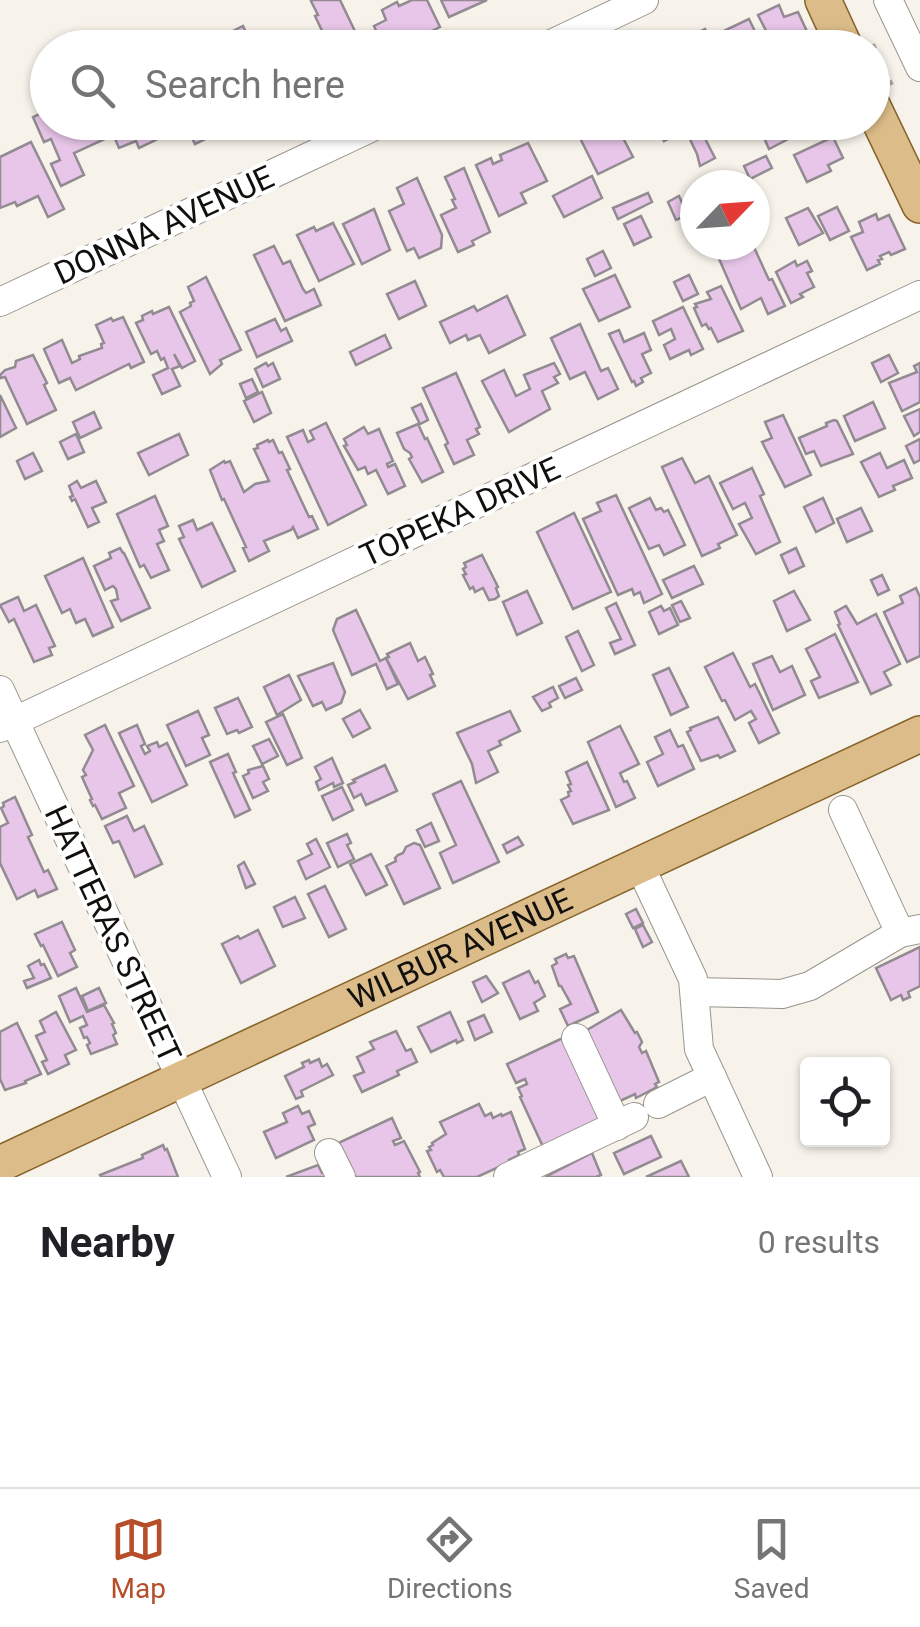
<!DOCTYPE html>
<style>
:root{--surface:#fff;--page:#f2f2f2;--text:#202124;--muted:#757577;--line:#e0e0e0;--accent:#b64e29}
body{margin:0;font-family:Roboto,sans-serif;background:var(--page);color:var(--text)}
.controls{position:absolute;right:30px;bottom:30px;display:grid;overflow:hidden;border-radius:10px;box-shadow:0 2px 8px #0004}
.controls button{width:90px;height:90px;display:grid;place-items:center;padding:0;border:0;border-bottom:2px solid var(--line);background:var(--surface);color:var(--text);font:50px sans-serif}
.compass{position:absolute;left:680px;top:170px;width:90px;height:90px;border-radius:50%;background:var(--surface);box-shadow:0 2px 8px #0004;rotate:65deg}
.list{margin:0;padding:0;list-style:none}
h2{display:flex;justify-content:space-between;align-items:center;height:130px;margin:0;padding:0 40px;font-size:42px}
h2 small{font-size:32px;font-weight:400;color:var(--muted)}
.icon{flex:none;width:55px;height:55px;fill:none;stroke:currentColor;stroke-width:2;stroke-linecap:round;stroke-linejoin:round}
.map{position:relative;flex:none;width:920px;height:1177px;overflow:hidden}
.search{position:absolute;background:var(--surface);box-shadow:0 2px 8px #0004;left:30px;right:30px;top:30px;height:110px;display:flex;align-items:center;gap:25px;box-sizing:border-box;padding:0 35px;border-radius:55px;color:var(--muted);font-size:38px}
.sheet{height:310px;background:var(--surface)}
nav{display:flex;justify-content:space-around;align-items:center;box-sizing:border-box;height:140px;border-top:2px solid var(--line);background:var(--surface);font-size:28px;color:var(--muted)}
nav a{display:grid;justify-items:center;gap:5px}
nav .on{color:var(--accent)}
.map>svg:first-child{display:block}
.building{fill:#e8c6e9;stroke:#928b92;stroke-width:2.5}
.lines{fill:none;stroke-linecap:round;stroke-linejoin:round}
.minor-casing{stroke:#98958d;stroke-width:30}
.major-casing{stroke:#85632a;stroke-width:38}
.path{stroke:#adaaa3;stroke-width:4;stroke-dasharray:5 5;stroke-linecap:butt}
.minor{stroke:#fff;stroke-width:28}
.major{stroke:#dcbc89;stroke-width:35}
.labels{text-anchor:middle;stroke-width:8;stroke-linejoin:round;paint-order:stroke}
.street-label{font-size:32px;fill:#11100d;stroke:#fff}
</style>
<div class="map">
<svg width="920" height="1177" viewBox="0 0 920 1177">
<rect width="100%" height="100%" fill="#f7f3ea"/>
<g class="building">
<polygon points="313,0 340,0 363,48 308,48 307,46 325,37 315,16 318,15 311,1"/>
<polygon points="412,0 427,0 440,27 397,48 384,48 374,26 386,20 382,10 397,2 399,6"/>
<polygon points="441,0 487,0 449,17"/>
<polygon points="779,5 784,17 798,12 810,38 790,48 775,48 758,15"/>
<polygon points="749,19 763,48 721,48 715,35"/>
<polygon points="243,26 253,48 233,48 236,46 229,33"/>
<polygon points="705,29 714,48 671,48 670,47"/>
<polygon points="48,110 48,122 58,122 60,125 66,122 97,122 105,139 74,153 84,175 61,186 51,164 60,160 51,139 44,142 33,117"/>
<polygon points="114,122 151,122 158,139 139,148 136,141 119,148 109,125"/>
<polygon points="184,122 211,122 216,134 195,144"/>
<polygon points="587,122 645,122 621,134 633,157 598,174 575,128"/>
<polygon points="655,122 680,122 676,124 680,133 664,141"/>
<polygon points="792,122 825,122 797,135"/>
<polygon points="698,125 715,158 700,166 697,154 686,131"/>
<polygon points="790,127 794,136 769,149 765,140"/>
<polygon points="833,137 843,158 828,165 831,171 807,182 794,155"/>
<polygon points="31,142 64,209 48,217 38,196 17,206 15,202 0,208 0,157"/>
<polygon points="528,143 547,181 521,193 526,203 499,216 476,165 491,158 493,164 502,160 500,155"/>
<polygon points="766,156 772,168 750,179 744,166"/>
<polygon points="464,168 490,232 472,241 474,245 458,252 441,215 456,208 452,200 455,199 445,177"/>
<polygon points="592,176 602,198 564,217 553,196"/>
<polygon points="417,178 442,235 441,248 419,258 414,248 407,251 389,211 404,204 397,188"/>
<polygon points="648,193 652,202 618,219 613,208"/>
<polygon points="679,196 688,215 676,220 668,202"/>
<polygon points="837,207 849,231 830,240 818,216"/>
<polygon points="808,208 823,233 799,245 786,218"/>
<polygon points="374,209 390,250 362,264 343,224"/>
<polygon points="876,214 878,220 889,215 905,249 891,255 889,252 880,256 882,259 878,260 880,264 867,270 851,237 863,232 859,222"/>
<polygon points="641,216 651,237 634,245 624,224"/>
<polygon points="333,223 354,264 319,281 297,235 314,227 316,231"/>
<polygon points="713,245 753,245 769,280 772,279 785,306 768,314 761,298 741,309"/>
<polygon points="274,246 283,264 290,261 303,289 306,293 314,289 321,305 285,321 254,255"/>
<polygon points="603,251 611,268 595,276 587,259"/>
<polygon points="795,261 797,266 807,261 812,271 807,273 814,287 800,294 803,297 791,303 776,272"/>
<polygon points="615,275 630,307 599,321 583,289"/>
<polygon points="689,275 698,294 683,301 674,282"/>
<polygon points="206,277 241,350 220,360 222,364 210,374 180,312 191,306 190,303 194,301 188,287"/>
<polygon points="415,281 426,306 399,319 387,294"/>
<polygon points="721,286 743,331 718,342 711,328 709,329 706,324 702,326 694,308 697,307 695,304 711,299 707,292"/>
<polygon points="507,296 525,335 489,353 480,335 468,340 466,335 450,343 440,322 474,306 477,311"/>
<polygon points="169,307 195,361 182,368 174,354 180,366 172,369 180,386 162,394 153,375 168,368 164,358 161,360 157,351 151,354 136,323 143,320 142,316 152,311 153,314"/>
<polygon points="683,307 703,349 691,355 689,350 670,359 664,345 675,339 671,329 659,335 653,321"/>
<polygon points="123,317 144,362 131,368 129,364 76,390 70,378 59,383 44,349 62,340 72,363 80,359 79,356 102,348 101,344 104,343 96,325 111,318 113,321"/>
<polygon points="275,319 281,331 286,328 292,341 257,357 246,332"/>
<polygon points="580,324 601,371 608,368 618,389 598,399 585,372 570,379 551,338"/>
<polygon points="619,330 624,342 644,333 651,350 642,354 651,373 641,378 643,382 636,386 634,381 632,382 609,334"/>
<polygon points="385,335 391,348 356,365 350,352"/>
<polygon points="33,355 47,383 44,385 56,410 27,424 5,377 1,378 0,375 5,370 15,367 16,361"/>
<polygon points="889,355 898,373 881,382 872,363"/>
<polygon points="266,363 268,366 273,363 280,379 263,387 255,369"/>
<polygon points="554,363 560,374 554,377 558,383 542,391 550,409 509,432 482,381 504,370 516,396 530,389 524,375"/>
<polygon points="920,363 920,402 902,411 889,383 917,372 914,366"/>
<polygon points="456,373 480,427 476,429 479,434 467,440 474,455 454,464 445,445 448,443 423,388"/>
<polygon points="252,379 258,392 246,398 240,384"/>
<polygon points="262,392 271,413 254,422 244,401"/>
<polygon points="0,395 16,428 0,437"/>
<polygon points="873,402 885,428 855,441 844,416"/>
<polygon points="421,404 428,420 420,424 412,408"/>
<polygon points="920,409 920,432 914,436 904,416"/>
<polygon points="94,412 101,428 80,438 73,422"/>
<polygon points="783,415 811,475 785,487 762,442 772,438 765,422"/>
<polygon points="834,420 837,421 853,454 821,466 814,451 806,454 799,438 827,426 826,423"/>
<polygon points="326,423 366,505 328,525 287,437 303,430 308,442 314,439 310,431"/>
<polygon points="418,424 425,439 427,438 443,472 422,482 409,459 412,457 410,453 404,449 397,433"/>
<polygon points="364,427 368,434 379,429 393,461 387,464 388,467 395,464 405,486 388,494 376,470 368,474 365,467 358,470 344,446 347,445 344,439"/>
<polygon points="76,434 84,452 68,459 60,442"/>
<polygon points="179,434 188,455 149,475 138,453"/>
<polygon points="920,439 920,460 914,463 906,446"/>
<polygon points="268,440 269,442 273,440 279,453 282,452 290,469 287,470 309,517 312,516 318,529 298,538 293,527 291,530 264,541 269,551 249,561 243,548 246,547 224,499 222,500 210,470 224,461 225,463 230,461 244,492 255,484 269,481 254,449 258,448 257,445"/>
<polygon points="33,453 42,471 25,479 17,461"/>
<polygon points="880,453 887,468 904,460 912,478 893,486 895,490 879,497 861,462"/>
<polygon points="682,458 695,483 709,476 737,535 718,544 720,548 702,556 662,467"/>
<polygon points="752,468 764,494 760,496 780,542 756,554 739,524 752,518 745,503 733,509 720,483"/>
<polygon points="77,481 81,488 96,481 106,502 92,508 99,522 88,527 75,499 72,501 70,497 73,496 69,486"/>
<polygon points="616,495 662,594 644,603 640,592 634,595 632,589 618,595 583,519 601,511 597,503"/>
<polygon points="155,496 168,526 159,530 164,541 157,544 169,570 151,578 144,565 140,567 117,514"/>
<polygon points="650,498 656,510 661,508 664,512 668,510 685,545 664,555 659,545 649,549 629,508"/>
<polygon points="823,498 834,523 816,532 804,507"/>
<polygon points="861,508 872,531 847,542 837,519"/>
<polygon points="574,513 611,592 573,609 537,532"/>
<polygon points="193,520 197,530 212,523 235,571 202,587 179,539 184,537 179,526"/>
<polygon points="120,548 123,553 124,553 150,608 121,621 111,601 118,599 116,589 113,586 105,590 94,566 111,558 109,553"/>
<polygon points="796,548 804,566 789,573 781,555"/>
<polygon points="482,555 498,587 496,588 499,596 495,599 489,600 483,588 475,592 473,587 470,589 463,575 466,574 463,569 466,567 464,563"/>
<polygon points="83,558 113,627 93,636 85,619 76,623 70,609 62,613 45,576"/>
<polygon points="694,566 703,584 672,598 663,580"/>
<polygon points="882,575 889,590 878,595 871,580"/>
<polygon points="916,588 920,597 920,656 907,662 884,612 903,603 900,596"/>
<polygon points="527,591 542,623 517,635 503,602"/>
<polygon points="794,591 810,620 787,631 774,601"/>
<polygon points="18,597 24,611 36,605 55,646 49,648 52,655 34,662 14,619 9,622 0,605"/>
<polygon points="681,601 690,618 680,622 672,605"/>
<polygon points="616,603 635,645 615,654 610,643 621,639 606,608"/>
<polygon points="661,606 664,611 670,608 678,625 659,634 649,612"/>
<polygon points="846,606 857,624 876,614 900,664 884,672 891,685 871,694 838,625 840,624 835,612"/>
<polygon points="356,610 380,661 386,658 398,684 387,689 376,664 352,675 333,630 337,619"/>
<polygon points="578,631 594,665 582,671 566,637"/>
<polygon points="835,634 858,682 819,698 811,681 820,677 806,649"/>
<polygon points="410,643 418,661 425,657 433,674 430,675 435,686 408,699 386,658 389,657 387,654"/>
<polygon points="733,653 750,687 755,684 779,733 759,743 749,723 756,719 751,711 735,720 725,700 722,701 705,667"/>
<polygon points="772,656 780,672 792,666 805,695 773,710 753,664"/>
<polygon points="333,663 345,692 341,703 326,710 322,702 313,706 298,676"/>
<polygon points="669,668 688,707 671,715 653,675"/>
<polygon points="289,675 301,700 277,715 264,687"/>
<polygon points="576,678 582,690 565,698 559,686"/>
<polygon points="553,687 558,698 549,703 551,707 542,711 533,697"/>
<polygon points="238,698 252,727 239,733 237,730 227,734 215,708"/>
<polygon points="360,710 370,728 353,737 343,719"/>
<polygon points="198,711 209,735 202,738 210,755 186,766 167,725"/>
<polygon points="510,711 520,731 499,741 501,745 488,751 498,772 476,783 472,764 457,733"/>
<polygon points="283,714 302,758 287,765 266,722"/>
<polygon points="718,717 735,751 720,758 718,755 701,761 687,732 691,730 690,728"/>
<polygon points="105,725 134,786 119,793 126,808 102,819 95,805 93,806 90,800 92,799 82,777 86,775 83,770 93,750 85,735"/>
<polygon points="137,725 145,744 141,746 145,754 150,751 147,746 157,742 159,747 167,743 187,785 152,802 119,733"/>
<polygon points="620,726 639,764 620,773 624,782 627,781 635,798 616,807 588,742"/>
<polygon points="670,730 678,747 683,745 694,769 658,786 647,762 663,754 655,737"/>
<polygon points="269,739 278,756 262,764 253,746"/>
<polygon points="228,754 236,772 233,773 250,810 235,817 210,762"/>
<polygon points="332,758 343,783 334,787 333,783 319,790 316,782 321,779 315,767"/>
<polygon points="587,762 609,810 573,824 561,800 569,796 568,792 571,791 568,785 571,784 566,772"/>
<polygon points="385,765 397,791 366,805 361,794 354,798 348,785 355,782 353,780"/>
<polygon points="263,766 269,779 263,782 268,791 253,798 243,776 249,773 248,770"/>
<polygon points="461,781 499,862 453,883 440,853 456,845 433,794"/>
<polygon points="342,787 353,810 333,820 322,796"/>
<polygon points="15,797 32,835 28,837 44,872 48,870 57,889 38,897 35,890 17,899 0,863 0,827 8,823 1,808 4,806 3,803"/>
<polygon points="127,816 134,831 144,826 162,864 135,877 119,841 113,843 105,826"/>
<polygon points="431,823 439,841 425,847 417,830"/>
<polygon points="347,834 351,843 347,845 354,859 338,867 327,843"/>
<polygon points="518,837 523,845 507,853 503,845"/>
<polygon points="316,839 330,867 306,879 298,861 312,854 307,844"/>
<polygon points="414,843 420,845 440,888 404,904 386,866 396,861 395,858 398,855 403,853 406,847"/>
<polygon points="371,854 387,885 366,895 350,864"/>
<polygon points="244,862 255,884 246,888 238,866"/>
<polygon points="325,886 346,929 329,937 308,894"/>
<polygon points="295,897 305,918 283,927 274,907"/>
<polygon points="636,909 643,923 633,928 626,914"/>
<polygon points="62,922 75,950 70,953 77,967 58,976 43,945 41,946 35,934"/>
<polygon points="643,925 652,942 643,947 635,929"/>
<polygon points="258,930 275,966 241,983 222,944 238,936 240,939"/>
<polygon points="920,947 920,986 908,992 910,997 903,1000 901,995 891,1000 876,968"/>
<polygon points="566,954 568,958 574,956 598,1012 568,1026 560,1009 571,1004 561,986 559,986 552,966 557,963 555,959"/>
<polygon points="39,960 41,965 44,964 51,978 27,988 24,981 34,978 28,966"/>
<polygon points="529,971 535,983 538,981 545,996 534,1003 538,1011 520,1019 503,983"/>
<polygon points="486,976 498,993 482,1002 473,982"/>
<polygon points="76,988 87,1012 104,1005 114,1023 112,1024 116,1033 113,1035 117,1044 91,1054 87,1045 90,1043 87,1037 84,1038 80,1028 87,1025 83,1016 70,1022 59,996"/>
<polygon points="99,988 106,1003 88,1011 82,996"/>
<polygon points="621,1010 635,1033 637,1032 642,1042 639,1047 642,1053 646,1051 659,1082 655,1084 657,1087 636,1098 635,1094 620,1101 587,1030"/>
<polygon points="56,1012 76,1050 65,1055 69,1064 48,1074 42,1062 47,1060 36,1036 45,1032 40,1021"/>
<polygon points="450,1012 463,1040 457,1043 456,1040 431,1052 418,1027"/>
<polygon points="484,1015 492,1032 475,1040 468,1022"/>
<polygon points="17,1023 41,1074 25,1081 26,1083 5,1090 0,1079 0,1032"/>
<polygon points="396,1031 406,1051 411,1049 417,1062 397,1071 399,1075 362,1092 354,1076 364,1072 357,1057 374,1049 370,1042"/>
<polygon points="565,1037 605,1122 545,1151 520,1097 522,1096 518,1088 527,1084 525,1079 516,1083 507,1064"/>
<polygon points="319,1059 322,1067 327,1064 333,1075 301,1091 303,1096 296,1099 285,1076 304,1067 302,1063 309,1060 310,1063"/>
<polygon points="479,1104 485,1116 491,1113 493,1118 501,1114 502,1116 511,1112 525,1149 518,1152 519,1155 509,1160 510,1162 477,1177 444,1177 440,1170 437,1172 427,1151 431,1150 429,1147 433,1145 432,1143 446,1134 440,1122"/>
<polygon points="298,1106 302,1114 309,1111 315,1124 308,1127 314,1140 276,1158 264,1132 287,1122 283,1113"/>
<polygon points="392,1118 401,1138 393,1141 395,1145 404,1141 420,1172 418,1173 420,1177 350,1177 334,1145"/>
<polygon points="651,1136 661,1157 624,1174 614,1153"/>
<polygon points="163,1145 165,1150 167,1149 178,1177 101,1177 100,1175 143,1158 142,1155"/>
<polygon points="592,1153 601,1175 596,1177 545,1177"/>
<polygon points="681,1161 689,1177 646,1177"/>
<polygon points="318,1165 322,1173 325,1171 328,1177 286,1177"/>
</g>
<g class="lines">
<g class="minor-casing">
<g id="minor">
<polyline points="888,0 920,67"/>
<polyline points="543,48 644,0"/>
<polyline points="0,302 383,122"/>
<polyline points="0,690 227,1177"/>
<polyline points="0,728 920,295"/>
<polyline points="843,810 900,933"/>
<polyline points="639,864 693,979 699,1049 758,1177"/>
<polyline points="695,992 782,994 810,986 900,933 920,929"/>
<polyline points="576,1038 617,1126"/>
<polyline points="658,1104 712,1077"/>
<polyline points="329,1153 341,1177"/>
<polyline points="508,1177 634,1117"/>
</g>
</g>
<g class="major-casing">
<g id="major">
<polyline points="823,0 845,48"/>
<polyline points="872,105 920,205"/>
<path id="s1" d="M 0,1164 L 920,734"/>
</g>
</g>
<polyline class="path" points="873,44 892,85"/>
<use href="#minor" class="minor"/>
<use href="#major" class="major"/>
</g>
<g class="labels">
<g class="street-label">
<text transform="translate(164 225) rotate(-25)" y="11">DONNA AVENUE</text>
<text transform="translate(460 512) rotate(-25)" y="11">TOPEKA DRIVE</text>
<text transform="translate(113 934) rotate(65)" y="11">HATTERAS STREET</text>
<text dy="11" stroke="none"><textPath href="#s1" startOffset="508">WILBUR AVENUE</textPath></text>
</g>
</g>
</svg>
<div class="controls">
<button><svg class="icon" aria-label="locate" viewBox="0 0 24 24"><circle cx="12" cy="12" r="6"/><path d="M12 2v4M12 18v4M2 12h4M18 12h4"/></svg></button>
</div>
<svg class="compass" viewBox="-18 -18 36 36"><path d="M0-13l5 13h-10z" fill="#e53935"/><path d="M0 13l5-13h-10z" fill="#757577"/></svg>
<div class="search"><svg class="icon" aria-label="search" viewBox="0 0 24 24"><circle cx="10" cy="10" r="6"/><path d="M15 15l6 6"/></svg>Search here</div>
</div>
<section class="sheet">
<h2>Nearby<small>0 results</small></h2>
<ul class="list">
</ul>
</section>
<nav>
<a class="on"><svg class="icon" aria-label="map" viewBox="0 0 24 24"><path d="M3 6l6-2 6 2 6-2v14l-6 2-6-2-6 2zM9 4v14M15 6v14"/></svg>Map</a>
<a><svg class="icon" aria-label="directions" viewBox="0 0 24 24"><path d="M12 3l9 9-9 9-9-9zM9 14v-3h6M13 9l2 2-2 2"/></svg>Directions</a>
<a><svg class="icon" aria-label="saved" viewBox="0 0 24 24"><path d="M7 4h10v16l-5-4-5 4z"/></svg>Saved</a>
</nav>
